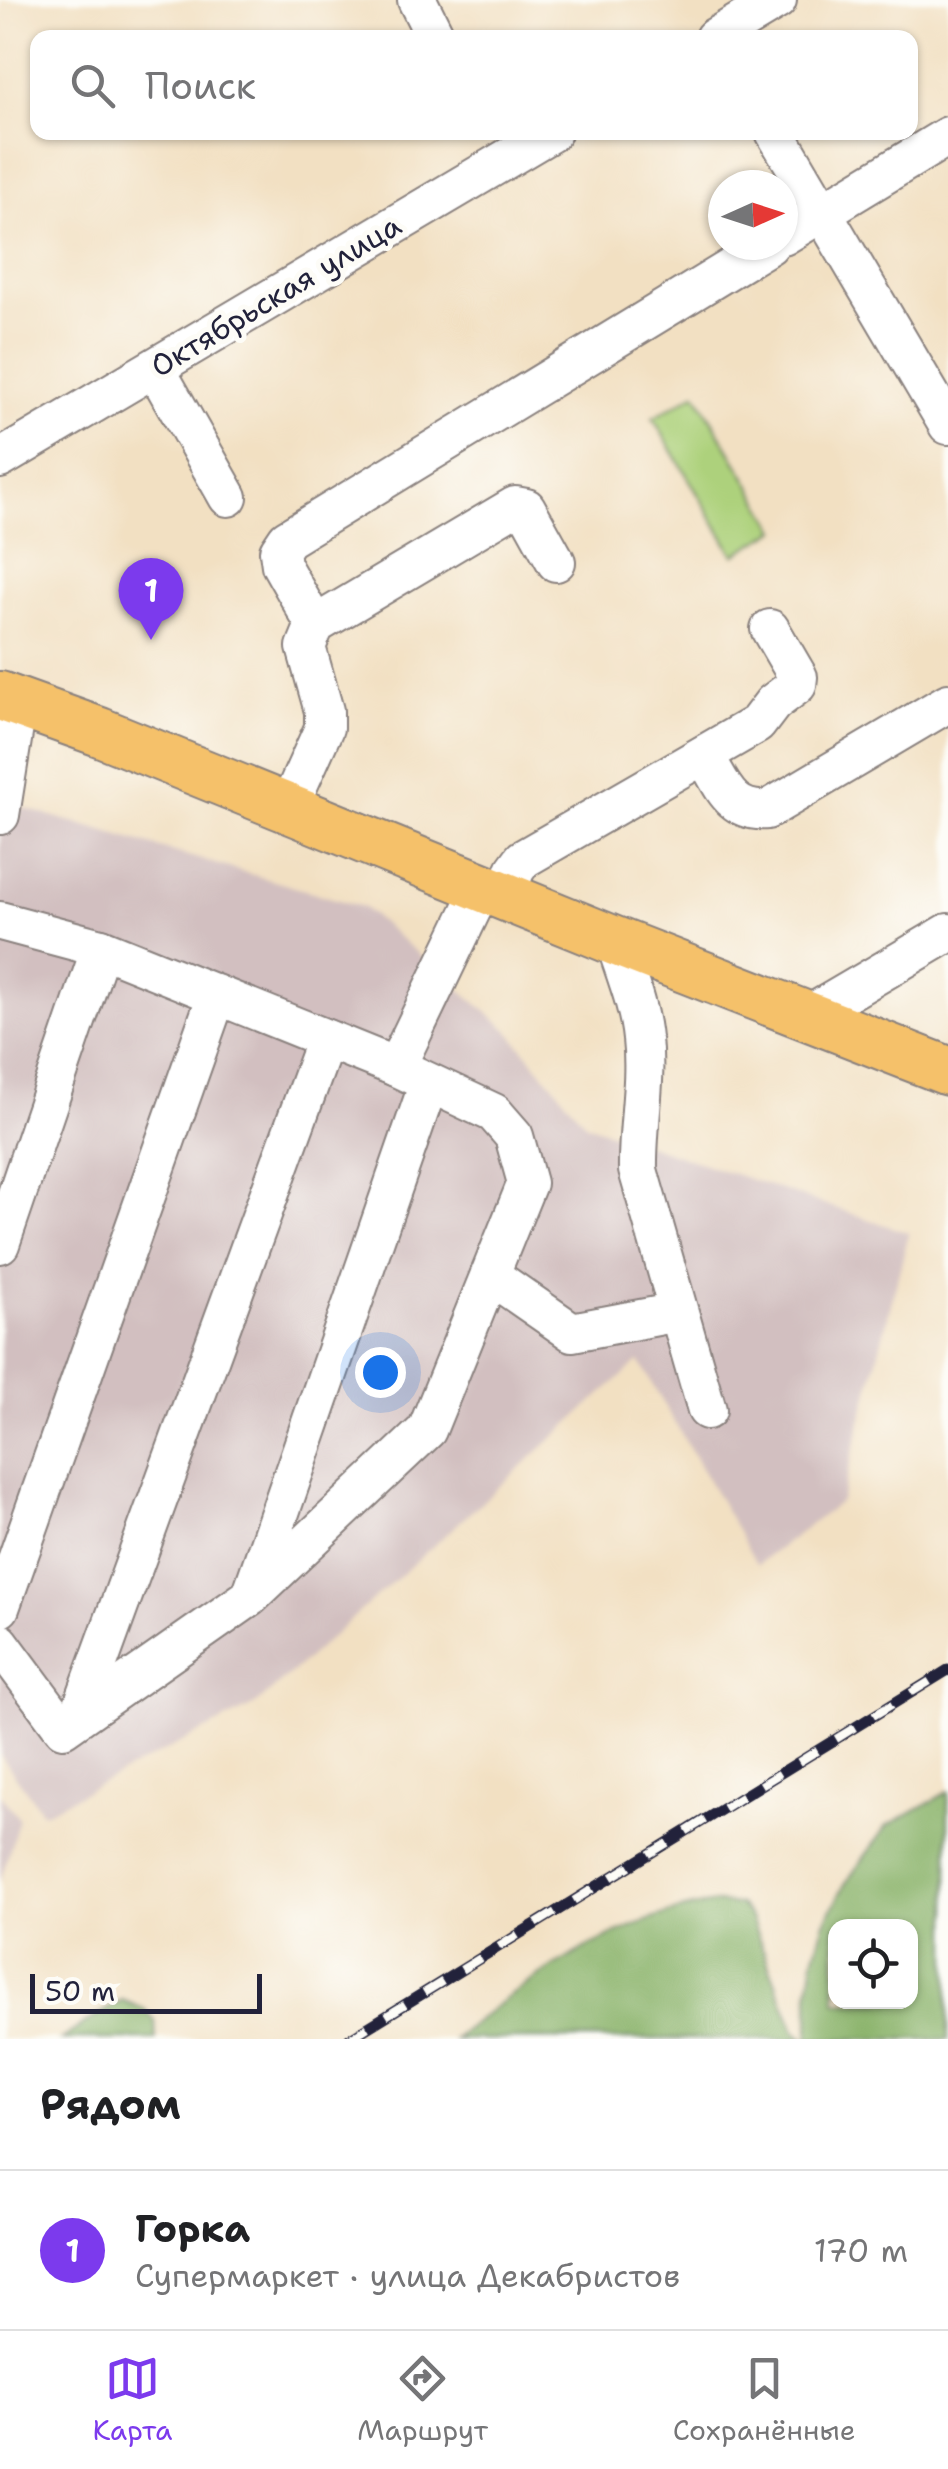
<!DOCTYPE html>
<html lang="ru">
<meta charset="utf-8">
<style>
:root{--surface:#fff;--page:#f6f6f6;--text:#202124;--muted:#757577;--line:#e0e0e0;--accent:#7c3aed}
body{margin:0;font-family:"Shantell Sans",sans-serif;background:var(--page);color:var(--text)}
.controls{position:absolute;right:30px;bottom:30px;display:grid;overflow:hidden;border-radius:20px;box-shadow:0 2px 8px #0004}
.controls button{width:90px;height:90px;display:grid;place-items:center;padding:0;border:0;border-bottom:2px solid var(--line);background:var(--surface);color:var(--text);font:50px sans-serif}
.compass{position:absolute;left:708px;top:170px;width:90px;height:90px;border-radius:50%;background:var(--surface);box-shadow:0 2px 8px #0004;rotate:87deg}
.scale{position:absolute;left:30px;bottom:25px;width:232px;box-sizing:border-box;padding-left:10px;border:5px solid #22223b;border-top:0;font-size:28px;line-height:35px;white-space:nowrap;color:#22223b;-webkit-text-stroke:8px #fdfcf7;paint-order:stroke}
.you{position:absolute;left:380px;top:1372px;width:35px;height:35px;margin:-25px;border:8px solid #fff;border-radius:50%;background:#1a73e8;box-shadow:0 0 0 15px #1a73e833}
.badge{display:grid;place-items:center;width:65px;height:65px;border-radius:50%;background:var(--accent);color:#fff;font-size:32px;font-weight:700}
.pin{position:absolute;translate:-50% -82px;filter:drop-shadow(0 2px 5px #0008)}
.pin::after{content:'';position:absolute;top:52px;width:35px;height:30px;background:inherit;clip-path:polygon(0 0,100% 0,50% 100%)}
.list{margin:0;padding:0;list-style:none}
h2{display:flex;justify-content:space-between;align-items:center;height:130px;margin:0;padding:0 40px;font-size:42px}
h2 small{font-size:32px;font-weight:400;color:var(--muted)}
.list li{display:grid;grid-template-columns:65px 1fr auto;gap:30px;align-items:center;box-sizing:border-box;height:160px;padding:0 40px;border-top:2px solid var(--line)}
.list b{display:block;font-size:38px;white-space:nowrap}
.list p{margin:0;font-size:32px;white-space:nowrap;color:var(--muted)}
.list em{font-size:32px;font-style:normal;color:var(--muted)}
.icon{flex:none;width:55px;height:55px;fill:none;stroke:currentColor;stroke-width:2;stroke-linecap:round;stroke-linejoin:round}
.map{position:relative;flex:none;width:948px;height:2039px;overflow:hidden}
.search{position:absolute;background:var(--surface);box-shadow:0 2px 8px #0004;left:30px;right:30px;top:30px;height:110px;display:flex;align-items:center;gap:25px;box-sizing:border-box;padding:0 35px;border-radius:20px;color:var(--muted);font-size:38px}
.sheet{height:290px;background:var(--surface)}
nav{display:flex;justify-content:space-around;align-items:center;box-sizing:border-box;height:140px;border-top:2px solid var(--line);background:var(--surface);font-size:28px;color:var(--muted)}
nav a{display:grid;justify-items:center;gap:5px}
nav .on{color:var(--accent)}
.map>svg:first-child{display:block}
.industrial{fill:#d2bfc0}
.green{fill:#add17b;stroke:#687a5b;stroke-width:2.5}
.forest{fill:#8ab36b;stroke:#566a53;stroke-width:2.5;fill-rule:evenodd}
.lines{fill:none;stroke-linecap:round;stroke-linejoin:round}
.minor-casing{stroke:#8a817e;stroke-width:42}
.major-casing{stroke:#8a817e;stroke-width:52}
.minor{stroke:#fff;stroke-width:38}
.major{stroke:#f5c16b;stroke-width:48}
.rail-casing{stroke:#22223b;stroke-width:11}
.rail{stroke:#fdfcf7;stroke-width:8;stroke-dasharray:22;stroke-linecap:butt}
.labels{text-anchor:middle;stroke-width:10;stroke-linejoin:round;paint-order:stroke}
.street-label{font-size:30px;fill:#22223b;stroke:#fdfcf7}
</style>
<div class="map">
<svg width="948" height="2039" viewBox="0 0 948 2039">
<rect width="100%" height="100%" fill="#fdfcf7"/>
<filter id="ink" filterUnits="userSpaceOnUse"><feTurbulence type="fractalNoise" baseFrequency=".01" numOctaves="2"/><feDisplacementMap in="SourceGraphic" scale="20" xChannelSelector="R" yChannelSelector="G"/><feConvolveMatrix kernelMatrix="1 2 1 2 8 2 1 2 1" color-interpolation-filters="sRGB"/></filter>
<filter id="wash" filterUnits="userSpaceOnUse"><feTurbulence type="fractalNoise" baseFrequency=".0048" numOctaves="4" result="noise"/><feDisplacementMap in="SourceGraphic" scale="40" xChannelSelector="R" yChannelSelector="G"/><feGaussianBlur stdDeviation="2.25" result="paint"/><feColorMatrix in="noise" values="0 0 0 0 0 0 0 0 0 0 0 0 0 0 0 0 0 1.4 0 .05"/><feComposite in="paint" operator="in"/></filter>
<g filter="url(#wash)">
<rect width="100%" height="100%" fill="#f2e0c2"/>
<g class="industrial">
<polygon points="0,801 363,907 507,1029 586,1124 909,1233 841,1501 757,1565 639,1361 257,1704 43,1813 0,1755"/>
<polygon points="0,1794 19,1819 0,1883"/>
</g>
<polygon class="green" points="696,393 777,530 734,555 653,418"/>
<g class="forest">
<path d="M 948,1792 L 948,2039 L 809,2039 L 809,1989 L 814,1959 L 824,1924 L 845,1884 L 887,1826 ZM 836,1926 L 910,1926 L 910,2002 L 836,2002 Z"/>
<path d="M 716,1903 L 740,1905 L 751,1919 L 795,2031 L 805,2039 L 454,2039 C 528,1978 619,1917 716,1903 Z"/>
<polygon points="122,2000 144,2009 155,2020 156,2039 61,2039"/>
</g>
</g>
<g filter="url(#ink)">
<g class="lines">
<g class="minor-casing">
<g id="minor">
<polyline points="417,0 436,38"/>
<polyline points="714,38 777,0"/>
<polyline points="775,132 948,425"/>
<polyline points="783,236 948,136"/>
<polyline points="155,368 228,497"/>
<polyline points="0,459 552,132"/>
<polyline points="315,625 281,565 279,551 287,539 769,245"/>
<path d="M 704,755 C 722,783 729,813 767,810 L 948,703"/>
<polyline points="288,808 324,728 324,711 306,647 315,625 515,506 526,508 556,562"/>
<polyline points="0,815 18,702"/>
<polyline points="506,897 515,870 523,859 757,724 773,703 797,685 798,677 770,629"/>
<polyline points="0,921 101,948 396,1067 482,888"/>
<path d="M 615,941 C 625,973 639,1006 642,1039 C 647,1082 637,1126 638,1170 L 707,1410"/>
<polyline points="807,1016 948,933"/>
<polyline points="0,1244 101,948"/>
<polyline points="490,1275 572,1332 678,1312"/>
<polyline points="253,1590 429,1083"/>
<polyline points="0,1608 217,995"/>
<polyline points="0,1643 63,1728 250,1597 427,1430 527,1183 514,1136 494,1113 396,1067"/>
<polyline points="79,1716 326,1039"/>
</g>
</g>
<g class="major-casing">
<polyline id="major" points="0,696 100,732 615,941 948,1071"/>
</g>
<use href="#minor" class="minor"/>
<use href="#major" class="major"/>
<g class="rail-casing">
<polyline id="rail" points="349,2039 948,1670"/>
</g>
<use href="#rail" class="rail"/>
</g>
</g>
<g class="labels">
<g class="street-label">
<text transform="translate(276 296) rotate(-31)" y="10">Октябрьская улица</text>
</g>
</g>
</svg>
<div class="controls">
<button><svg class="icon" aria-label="locate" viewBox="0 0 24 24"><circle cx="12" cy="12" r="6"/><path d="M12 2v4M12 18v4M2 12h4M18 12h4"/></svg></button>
</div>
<svg class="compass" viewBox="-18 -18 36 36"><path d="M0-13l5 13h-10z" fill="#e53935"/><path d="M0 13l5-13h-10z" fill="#757577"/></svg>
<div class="scale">50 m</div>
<div class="you"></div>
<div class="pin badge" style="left:151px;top:640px">1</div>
<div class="search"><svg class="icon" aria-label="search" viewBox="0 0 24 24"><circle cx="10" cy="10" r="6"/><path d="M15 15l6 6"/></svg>Поиск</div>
</div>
<section class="sheet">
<h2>Рядом<small></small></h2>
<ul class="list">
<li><span class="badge">1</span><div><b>Горка</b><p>Супермаркет · улица Декабристов</p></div><em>170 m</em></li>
</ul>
</section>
<nav>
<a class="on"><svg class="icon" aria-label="map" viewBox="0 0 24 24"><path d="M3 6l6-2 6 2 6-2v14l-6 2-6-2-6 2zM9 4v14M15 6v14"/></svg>Карта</a>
<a><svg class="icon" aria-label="directions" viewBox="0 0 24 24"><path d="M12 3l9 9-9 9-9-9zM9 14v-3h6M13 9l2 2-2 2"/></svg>Маршрут</a>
<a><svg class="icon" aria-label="saved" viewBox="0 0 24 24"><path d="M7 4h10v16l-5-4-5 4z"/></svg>Сохранённые</a>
</nav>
